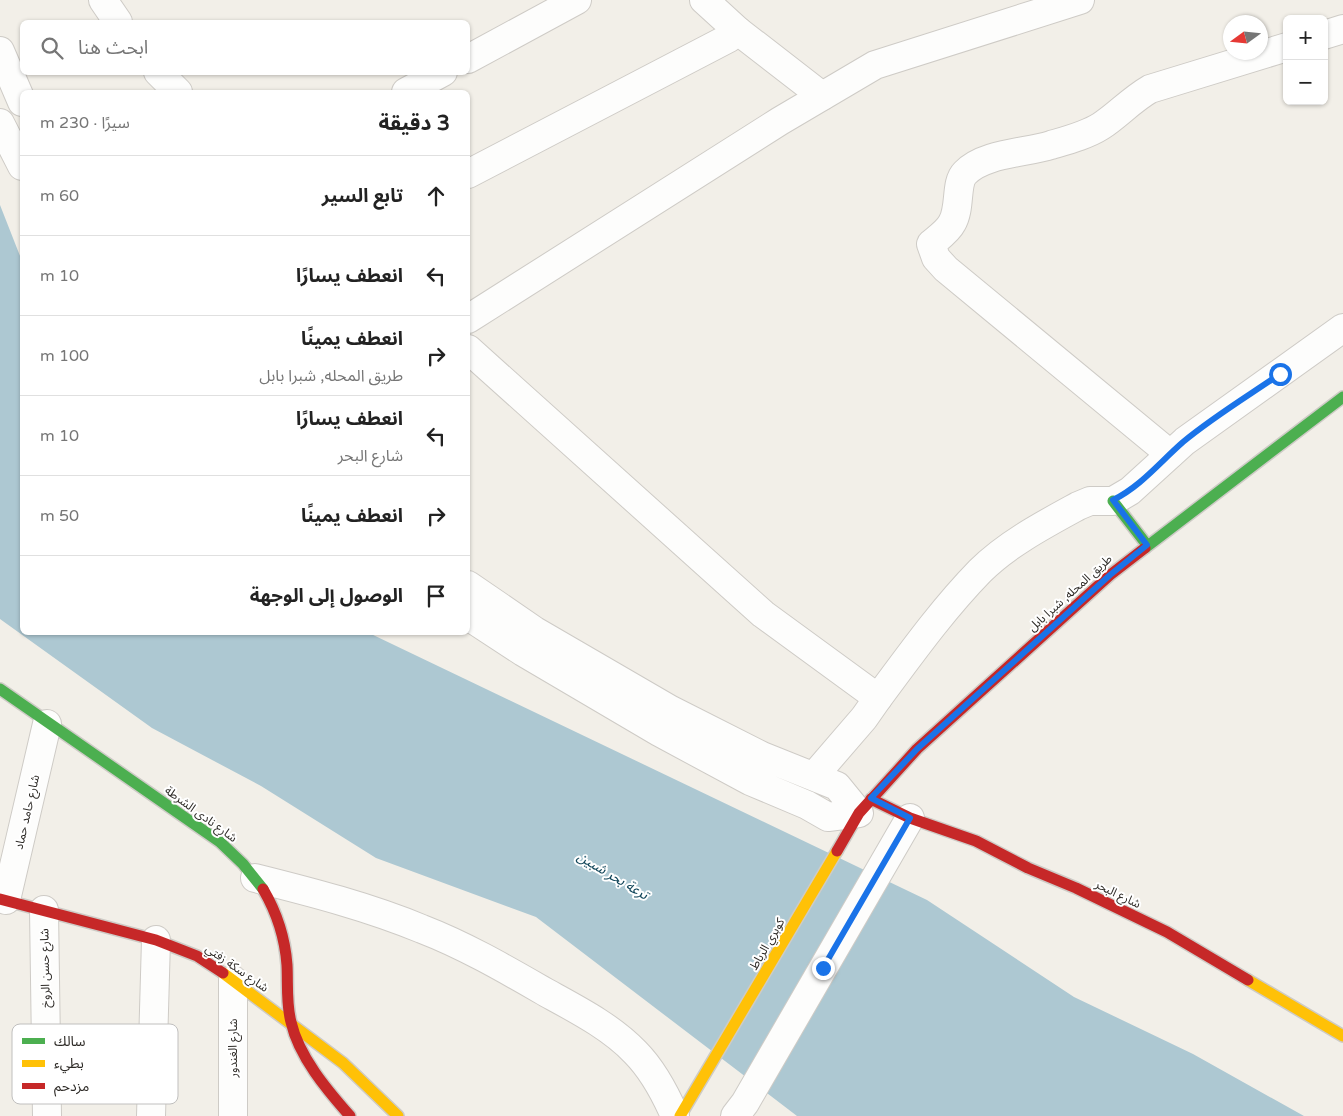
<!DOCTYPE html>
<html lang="ar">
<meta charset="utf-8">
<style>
:root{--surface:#fff;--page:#f2f2f2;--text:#222;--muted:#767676;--line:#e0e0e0}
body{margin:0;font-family:"Varela Round","Noto Sans Arabic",sans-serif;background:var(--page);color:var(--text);direction:rtl}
.controls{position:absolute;right:15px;top:15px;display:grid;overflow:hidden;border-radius:8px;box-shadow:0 1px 4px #0004}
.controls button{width:45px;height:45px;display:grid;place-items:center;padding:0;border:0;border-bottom:1px solid var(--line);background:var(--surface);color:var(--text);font:25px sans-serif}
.compass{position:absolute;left:1223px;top:15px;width:45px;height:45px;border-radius:50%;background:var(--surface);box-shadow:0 1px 4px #0004;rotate:255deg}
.stop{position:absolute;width:15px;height:15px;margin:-11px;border:4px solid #1a73e8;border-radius:50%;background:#fff}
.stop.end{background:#1a73e8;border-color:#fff;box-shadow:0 1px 5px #0008}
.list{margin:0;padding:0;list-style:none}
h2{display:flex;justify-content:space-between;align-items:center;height:65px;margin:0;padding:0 20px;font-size:21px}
h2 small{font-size:16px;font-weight:400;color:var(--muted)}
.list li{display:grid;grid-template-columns:32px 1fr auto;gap:15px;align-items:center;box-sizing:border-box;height:80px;padding:0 20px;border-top:1px solid var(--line)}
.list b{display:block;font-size:19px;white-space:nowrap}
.list p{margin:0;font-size:16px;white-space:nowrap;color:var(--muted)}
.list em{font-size:16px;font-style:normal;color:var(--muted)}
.icon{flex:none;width:28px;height:28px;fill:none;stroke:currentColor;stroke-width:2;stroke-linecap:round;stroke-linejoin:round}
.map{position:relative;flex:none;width:1343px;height:1116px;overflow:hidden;direction:ltr}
.search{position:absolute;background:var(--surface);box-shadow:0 1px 4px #0004;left:20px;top:20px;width:450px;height:55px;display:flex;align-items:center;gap:12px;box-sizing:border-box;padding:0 18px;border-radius:8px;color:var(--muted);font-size:19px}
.panel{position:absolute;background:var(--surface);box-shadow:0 1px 4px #0004;left:20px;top:90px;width:450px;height:545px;border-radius:8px;direction:rtl}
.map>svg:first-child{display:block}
.water{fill:#adc8d2}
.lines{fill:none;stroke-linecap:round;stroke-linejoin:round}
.street-casing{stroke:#cecbc6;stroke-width:30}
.fast-casing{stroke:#cecbc6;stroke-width:14}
.slow-casing{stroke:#cecbc6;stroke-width:14}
.jam-casing{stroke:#cecbc6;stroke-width:14}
.street{stroke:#fdfdfc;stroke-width:28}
.fast{stroke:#4caf50;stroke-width:11}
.slow{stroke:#ffc107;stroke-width:11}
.jam{stroke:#c62828;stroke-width:11}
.route{stroke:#1a73e8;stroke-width:6}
.labels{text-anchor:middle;stroke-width:4;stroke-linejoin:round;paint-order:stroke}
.street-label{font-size:12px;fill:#2d2a26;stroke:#fff}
.water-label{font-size:14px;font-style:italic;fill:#0f4458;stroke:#fff}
.key{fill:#fff;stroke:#c0bfbe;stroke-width:1}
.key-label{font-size:14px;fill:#2d2a26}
</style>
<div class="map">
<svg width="1343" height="1116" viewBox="0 0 1343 1116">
<rect width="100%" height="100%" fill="#f2efe8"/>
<polygon class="water" points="0,205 22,261 22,632 369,633 927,900 1074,997 1193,1054 1304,1116 797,1116 536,917 376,858 261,786 152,728 0,619"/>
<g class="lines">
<g class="street-casing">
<g id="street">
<polyline points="103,0 118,22"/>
<polyline points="704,0 738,31"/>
<polyline points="1324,35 1343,29"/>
<polyline points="0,51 22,102"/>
<polyline points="468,59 577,0"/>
<polyline points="158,72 178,92"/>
<polyline points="406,92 443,72"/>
<polyline points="0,123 22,166"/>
<polyline points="468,174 729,38 738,31 822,96"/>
<polyline points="468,319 780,121 875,65 1080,0"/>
<polyline points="468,349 763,614 878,698 864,718 814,776"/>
<path d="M 1170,454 L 946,269 L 936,258 L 931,244 C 938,238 948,231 952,223 C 961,208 955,183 965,173 C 984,153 1026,153 1051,145 C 1068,140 1087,135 1101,126 C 1118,115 1131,100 1150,89 L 1287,47"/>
<polyline points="468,585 535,631 671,710 762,756 837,786 859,813 828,817 807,805 750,781 659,732 523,652 468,616"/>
<path d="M 878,698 C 910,655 942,610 980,571 C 1007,544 1045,524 1078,506 L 1090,501 L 1113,501 L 1130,491 L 1185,441 L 1343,328"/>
<path d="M 255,878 C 311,892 369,907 422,929 C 466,946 507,970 547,993 C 578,1010 611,1027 635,1052 C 653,1070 665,1093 675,1116"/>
<polyline points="6,900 47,724"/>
<polyline points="44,910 47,1116"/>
<polyline points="151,1116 156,940"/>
<polyline points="233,1116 233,980"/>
<polyline points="735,1116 745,1103 910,818"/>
</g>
</g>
<g class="fast-casing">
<g id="fast">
<polyline points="1113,501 1147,545"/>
<polyline points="1145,548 1343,397"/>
<polyline points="0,689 220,842 243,864 263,889"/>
</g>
</g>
<g class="slow-casing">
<g id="slow">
<polyline points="223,973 343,1063 398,1116"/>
<polyline points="1248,980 1343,1036"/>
<polyline points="680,1116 837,851"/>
</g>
</g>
<g class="jam-casing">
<g id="jam">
<polyline points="871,799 910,818 976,841 1028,868 1076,888 1167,932 1248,980"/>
<polyline points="837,851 859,813 917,749 1110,575 1145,548"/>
<path d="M 263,889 C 277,913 285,937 287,965 C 288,984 286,1004 291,1022 C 299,1057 327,1090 350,1116"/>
<polyline points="0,899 156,940 197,956 223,973"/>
</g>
</g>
<use href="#street" class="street"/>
<use href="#fast" class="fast"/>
<use href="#slow" class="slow"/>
<use href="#jam" class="jam"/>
</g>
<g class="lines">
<path class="route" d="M 823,968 L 910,818 L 871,798 L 917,749 L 1110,575 L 1147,545 L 1113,500 C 1141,486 1159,463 1183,442 C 1213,417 1248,396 1280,374"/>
</g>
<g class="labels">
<g class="street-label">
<text transform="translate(1070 593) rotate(-42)" y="4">طريق المحله, شبرا بابل</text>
<text transform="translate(27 812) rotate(-77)" y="4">شارع حامد حماد</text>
<text transform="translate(201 814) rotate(36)" y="4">شارع نادى الشرطة</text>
<text transform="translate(1118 894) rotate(26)" y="4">شارع البحر</text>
<text transform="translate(767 944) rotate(-60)" y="4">كوبري الرباط</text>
<text transform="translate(45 968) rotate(-91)" y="4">شارع حسن الروخ</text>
<text transform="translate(237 968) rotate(35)" y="4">شارع سكة زفتي</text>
<text transform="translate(233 1048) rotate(-90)" y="4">شارع الغندور</text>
</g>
<g class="water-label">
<text transform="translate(613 875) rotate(31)" y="5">ترعة بحر شبين</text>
</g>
</g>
<rect x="12" y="1024" width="166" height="80" rx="8" class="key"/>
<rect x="22" y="1038" width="23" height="6" fill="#4caf50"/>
<rect x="22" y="1060" width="23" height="7" fill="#ffc107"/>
<rect x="22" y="1083" width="23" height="6" fill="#c62828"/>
<g class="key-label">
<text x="54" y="1046">سالك</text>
<text x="54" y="1068">بطيء</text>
<text x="54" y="1091">مزدحم</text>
</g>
</svg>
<div class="controls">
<button>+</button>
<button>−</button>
</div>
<svg class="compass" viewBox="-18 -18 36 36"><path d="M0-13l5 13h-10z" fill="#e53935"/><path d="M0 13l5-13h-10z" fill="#767676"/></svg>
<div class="stop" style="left:1280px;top:374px"></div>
<div class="stop end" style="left:823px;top:968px"></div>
<div class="search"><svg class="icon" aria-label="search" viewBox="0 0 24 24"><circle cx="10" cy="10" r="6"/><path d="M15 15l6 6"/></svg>ابحث هنا</div>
<section class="panel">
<h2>3 دقيقة<small>سيرًا · 230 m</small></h2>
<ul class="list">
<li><svg class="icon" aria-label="ahead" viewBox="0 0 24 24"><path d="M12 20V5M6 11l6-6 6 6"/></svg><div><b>تابع السير</b></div><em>60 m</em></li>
<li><svg class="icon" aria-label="left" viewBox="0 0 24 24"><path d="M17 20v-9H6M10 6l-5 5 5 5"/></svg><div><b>انعطف يسارًا</b></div><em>10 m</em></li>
<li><svg class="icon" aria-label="right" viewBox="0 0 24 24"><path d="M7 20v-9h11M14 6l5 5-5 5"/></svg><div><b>انعطف يمينًا</b><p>طريق المحله, شبرا بابل</p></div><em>100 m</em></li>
<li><svg class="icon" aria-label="left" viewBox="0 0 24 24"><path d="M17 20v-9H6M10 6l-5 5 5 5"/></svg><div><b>انعطف يسارًا</b><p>شارع البحر</p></div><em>10 m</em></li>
<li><svg class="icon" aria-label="right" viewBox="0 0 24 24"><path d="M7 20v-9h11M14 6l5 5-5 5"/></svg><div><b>انعطف يمينًا</b></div><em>50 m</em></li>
<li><svg class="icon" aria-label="arrive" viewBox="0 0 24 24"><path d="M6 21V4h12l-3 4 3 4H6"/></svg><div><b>الوصول إلى الوجهة</b></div></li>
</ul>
</section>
</div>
